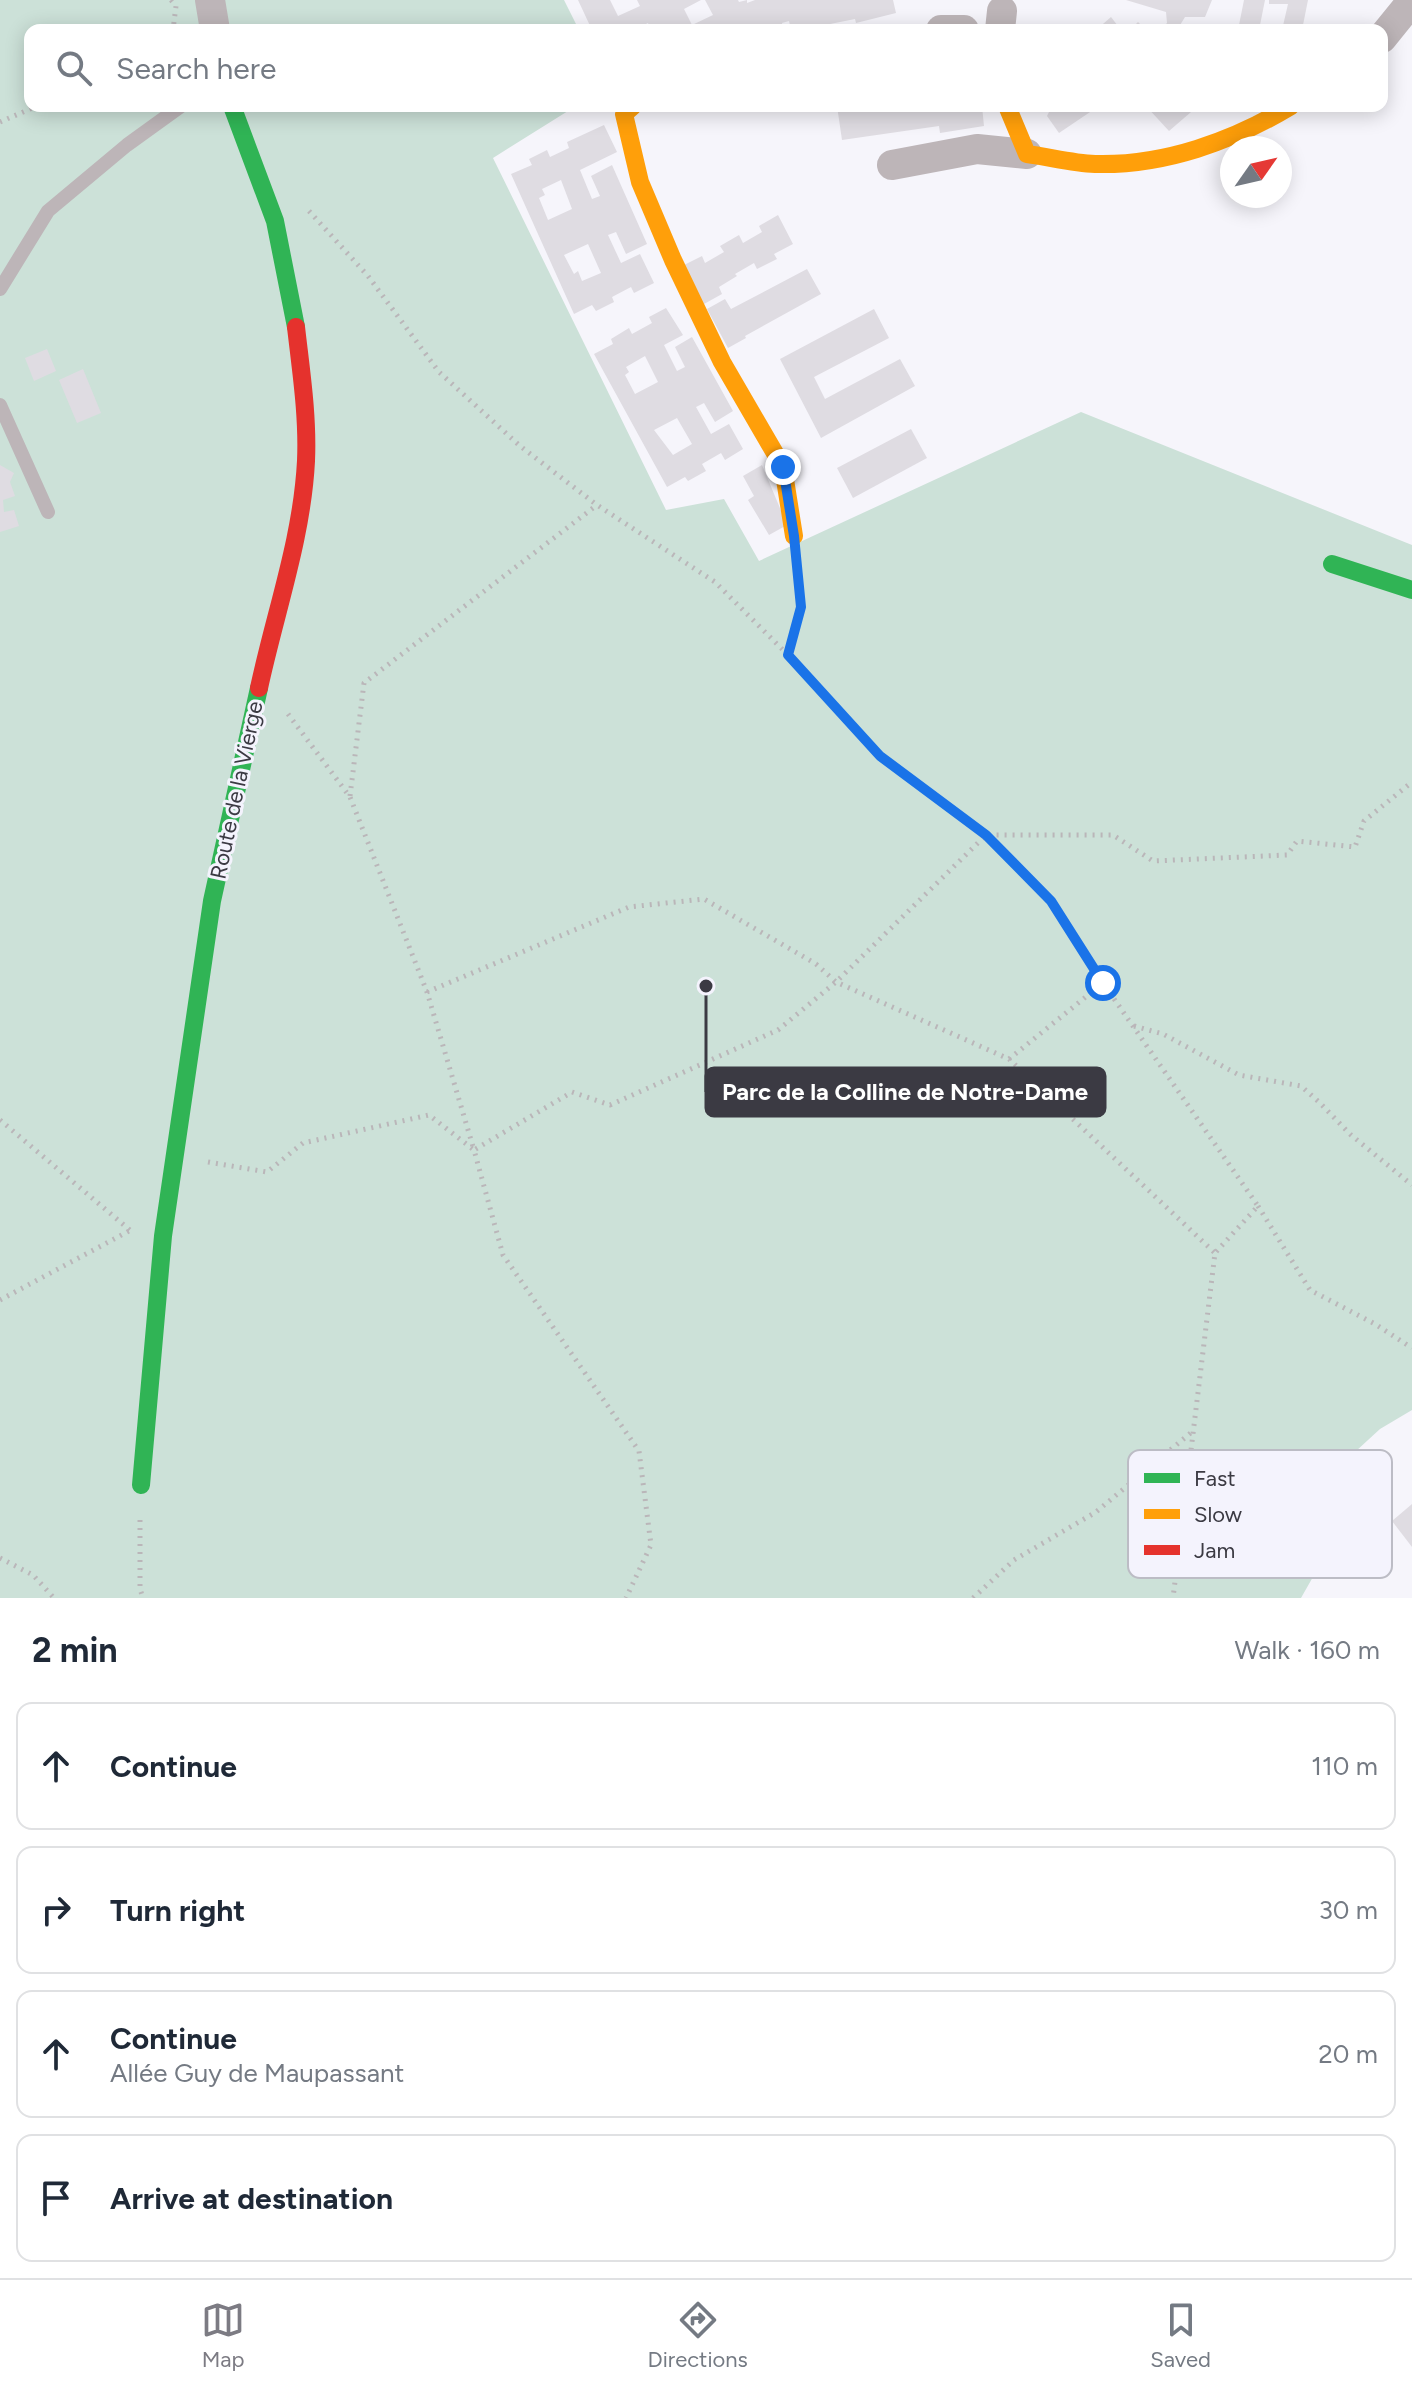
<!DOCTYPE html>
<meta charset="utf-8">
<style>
:root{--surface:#fff;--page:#f2f2f3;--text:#1f2937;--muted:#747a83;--line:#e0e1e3;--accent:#7c7b83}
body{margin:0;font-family:Figtree,sans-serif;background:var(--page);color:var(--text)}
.compass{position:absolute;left:1220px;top:136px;width:72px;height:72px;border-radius:50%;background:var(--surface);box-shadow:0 4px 20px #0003;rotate:56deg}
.stop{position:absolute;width:24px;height:24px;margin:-18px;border:6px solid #1a73e8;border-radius:50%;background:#fff}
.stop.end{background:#1a73e8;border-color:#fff;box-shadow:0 2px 8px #0008}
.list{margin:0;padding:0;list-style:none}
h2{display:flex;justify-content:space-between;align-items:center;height:104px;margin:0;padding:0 32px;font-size:34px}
h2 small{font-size:26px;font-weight:400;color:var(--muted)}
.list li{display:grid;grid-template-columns:52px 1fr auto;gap:24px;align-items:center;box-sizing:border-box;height:128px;margin:0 16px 16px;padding:0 16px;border:2px solid var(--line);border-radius:16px}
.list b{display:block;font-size:30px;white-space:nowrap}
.list p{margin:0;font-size:26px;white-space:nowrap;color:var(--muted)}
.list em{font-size:26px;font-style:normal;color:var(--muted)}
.icon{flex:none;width:44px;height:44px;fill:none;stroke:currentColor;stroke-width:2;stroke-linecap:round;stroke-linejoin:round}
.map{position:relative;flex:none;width:1412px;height:1598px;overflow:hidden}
.search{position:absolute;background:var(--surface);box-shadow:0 4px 20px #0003;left:24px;right:24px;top:24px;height:88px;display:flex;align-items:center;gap:20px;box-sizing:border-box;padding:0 28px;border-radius:16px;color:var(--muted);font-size:30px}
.sheet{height:680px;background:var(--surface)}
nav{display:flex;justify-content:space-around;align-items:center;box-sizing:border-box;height:112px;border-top:2px solid var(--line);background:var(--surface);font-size:22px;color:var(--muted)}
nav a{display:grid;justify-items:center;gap:4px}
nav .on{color:var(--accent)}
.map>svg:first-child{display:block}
.green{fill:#cce1d8}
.building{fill:#dfdce2;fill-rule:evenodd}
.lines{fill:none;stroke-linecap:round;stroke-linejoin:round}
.path{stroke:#bab6b9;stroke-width:5;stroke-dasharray:2 6;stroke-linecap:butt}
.lane{stroke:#bdb5b8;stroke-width:14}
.street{stroke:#bdb5b8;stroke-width:30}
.fast{stroke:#30b455;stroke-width:18}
.slow{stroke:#ff9f0a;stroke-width:18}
.jam{stroke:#e5322d;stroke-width:18}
.route{stroke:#1a73e8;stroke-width:10}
.labels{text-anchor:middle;stroke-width:6;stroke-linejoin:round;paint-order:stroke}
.street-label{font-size:22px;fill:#3b3a43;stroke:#f4f3fd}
.key{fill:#f4f3fd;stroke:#bcbcc5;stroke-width:2}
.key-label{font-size:22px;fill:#3b3a43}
.leader{fill:none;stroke:#3b3a43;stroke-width:3}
.callout-dot{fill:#3b3a43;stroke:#f4f3fd;stroke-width:3}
.callout{fill:#3b3a43;stroke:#3b3a43;stroke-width:3}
.callout-label{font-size:24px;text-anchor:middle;font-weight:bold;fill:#fff}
</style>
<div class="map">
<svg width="1412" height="1598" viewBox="0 0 1412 1598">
<rect width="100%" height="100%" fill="#f6f5fb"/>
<polygon class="green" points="0,0 564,0 579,30 30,30 30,106 576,106 493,158 666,510 724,499 759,561 1081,412 1412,545 1412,1410 1380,1429 1307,1496 1322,1561 1301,1598 0,1598"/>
<g class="building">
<polygon points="578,0 610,0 618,16 640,6 637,0 701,0 684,9 692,25 713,15 705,0 738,0 739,2 747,0 747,3 755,0 893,0 896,13 856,23 855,19 815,27 816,30 791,30 789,21 782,23 783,30 651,30 648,23 633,30 592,30"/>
<polygon points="1126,0 1212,0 1205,17 1185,17 1177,30 1160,30 1167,23 1166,12"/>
<polygon points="1244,0 1265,0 1260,25 1280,30 1238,30"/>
<polygon points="1269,0 1308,0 1302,30 1282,30 1288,4 1269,4"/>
<polygon points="1111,17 1121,30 1096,30"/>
<polygon points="1138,22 1146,30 1130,30"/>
<polygon points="837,106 982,106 984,126 940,133 939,126 842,140"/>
<polygon points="1052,106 1099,106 1059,133 1047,116"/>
<polygon points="1146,106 1198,106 1169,131"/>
<path d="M 604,125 L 617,152 L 580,170 L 592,199 L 600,196 L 591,176 L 612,165 L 647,244 L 626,254 L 616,232 L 608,235 L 621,263 L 640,254 L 654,283 L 634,293 L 631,287 L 612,297 L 614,302 L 596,311 L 592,305 L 574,314 L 511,174 L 532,165 L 529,159 L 547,150 L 550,157 L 569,148 L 567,142 ZM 561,180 L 572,209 L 548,220 L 539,198 L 545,195 L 542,189 ZM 588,244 L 601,273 L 582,281 L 578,271 L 574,274 L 564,255 Z"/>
<polygon points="778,215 793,244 774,254 777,259 757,269 754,263 735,274 737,276 719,287 722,294 704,304 684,265 702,256 705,263 724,252 720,246 739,235 743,243 762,232 759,226"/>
<polygon points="807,269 821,294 745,336 746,338 728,348 707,309 725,299 731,309"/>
<path d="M 666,308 L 683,335 L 664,345 L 677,371 L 685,367 L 675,347 L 692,337 L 733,411 L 715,422 L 704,403 L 696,407 L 711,434 L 729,424 L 743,449 L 725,460 L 721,453 L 702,464 L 706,471 L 688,481 L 685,477 L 667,487 L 594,354 L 613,344 L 611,339 L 629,328 L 632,334 L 652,323 L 649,317 ZM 645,356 L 658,382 L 635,394 L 625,375 L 629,372 L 626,367 ZM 677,418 L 692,444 L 673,455 L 654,430 Z"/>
<polygon points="874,309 889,338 814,377 825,399 900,359 915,386 821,438 780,359"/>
<polygon points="47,349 56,371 34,381 25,358"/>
<polygon points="83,369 101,413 77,423 59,380"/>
<polygon points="911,429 927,458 853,498 837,468"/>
<polygon points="0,465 14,473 10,482 15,496 3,500 4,512 14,510 19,526 0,532"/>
<polygon points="762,465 787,525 769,535 748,500 754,496 743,476"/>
<polygon points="1412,1504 1412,1547 1392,1521"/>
</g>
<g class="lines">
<g class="path">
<polyline points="171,0 176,6 173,30"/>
<polyline points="0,122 37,106"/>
<polyline points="309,211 368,276 439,372 520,446 597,505 715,582 788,655 880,756 986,835 1051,901 1103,983 1258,1206 1215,1253 1173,1598"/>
<polyline points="788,654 801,607 796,570"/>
<polyline points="288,714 350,797 427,992 474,1150 572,1092 610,1105 778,1030 836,982 986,835 1113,835 1153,861 1287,855 1297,841 1355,847 1364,821 1412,782"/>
<polyline points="350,796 364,683 597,505"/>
<polyline points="427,992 629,907 704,899 816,964 836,982 1009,1059 1215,1253"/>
<polyline points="1134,1026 1163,1034 1239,1075 1301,1086 1320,1103 1351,1135 1412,1185"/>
<polyline points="1009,1059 1103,983"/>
<polyline points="0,1120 131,1231"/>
<polyline points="208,1162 267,1172 303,1143 429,1115 474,1150 503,1255 639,1451 651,1545 626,1598"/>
<polyline points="1258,1206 1310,1290 1375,1324 1412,1348"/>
<polyline points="0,1300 129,1231"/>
<polyline points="140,1520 140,1589 143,1598"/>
<polyline points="0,1558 33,1575 54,1598"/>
<polyline points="973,1598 1014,1560 1096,1512 1193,1431"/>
</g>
<g class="lane">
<polyline points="0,289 48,211 127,145 181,106"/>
<polyline points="0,405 48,512"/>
</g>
<g class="street">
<polyline points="210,0 215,30"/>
<polyline points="941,30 964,30"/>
<polyline points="1000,30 1002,11"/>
<polyline points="1382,38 1412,1"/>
<polyline points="892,165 977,149 1027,154"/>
</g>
<g class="fast">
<polyline points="232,106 275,221 296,327"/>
<polyline points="1332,564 1412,590"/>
<polyline points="141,1485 163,1236 212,901 259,688"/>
</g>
<g class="slow">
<polyline points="633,106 624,114 640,182 673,260 722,362 783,467 794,536"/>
<path d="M 1007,106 L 1027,154 C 1050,157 1072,163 1095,164 C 1164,166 1233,141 1291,106"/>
</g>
<path class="jam" d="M 259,688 C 275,613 302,539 306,461 C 308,416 301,371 296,327"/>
</g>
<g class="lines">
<polyline class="route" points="783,467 794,536 801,607 788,655 880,756 986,835 1051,901 1103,983"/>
</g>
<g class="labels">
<g class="street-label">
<text transform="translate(236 790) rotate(-78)" y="8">Route de la Vierge</text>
</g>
</g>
<rect x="1128" y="1450" width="264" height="128" rx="12" class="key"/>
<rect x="1144" y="1473" width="36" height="10" fill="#30b455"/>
<rect x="1144" y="1509" width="36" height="10" fill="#ff9f0a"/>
<rect x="1144" y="1545" width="36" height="10" fill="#e5322d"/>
<g class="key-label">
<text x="1194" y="1486">Fast</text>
<text x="1194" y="1522">Slow</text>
<text x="1194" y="1558">Jam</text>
</g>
<path class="leader" d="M706 986L706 1092"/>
<circle class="callout-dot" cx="706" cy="986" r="8"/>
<rect class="callout" x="706" y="1068" width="399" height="48" rx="8"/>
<g class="callout-label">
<text x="905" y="1100">Parc de la Colline de Notre-Dame</text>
</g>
</svg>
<svg class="compass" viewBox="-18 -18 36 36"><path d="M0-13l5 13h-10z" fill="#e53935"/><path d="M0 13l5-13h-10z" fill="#747a83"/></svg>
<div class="stop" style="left:1103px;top:983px"></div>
<div class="stop end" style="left:783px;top:467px"></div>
<div class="search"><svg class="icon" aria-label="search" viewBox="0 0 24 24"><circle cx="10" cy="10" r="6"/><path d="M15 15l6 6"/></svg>Search here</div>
</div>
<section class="sheet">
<h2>2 min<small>Walk · 160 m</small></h2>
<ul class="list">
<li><svg class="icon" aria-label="ahead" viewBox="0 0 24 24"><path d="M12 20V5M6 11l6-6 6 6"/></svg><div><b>Continue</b></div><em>110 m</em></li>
<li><svg class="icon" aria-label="right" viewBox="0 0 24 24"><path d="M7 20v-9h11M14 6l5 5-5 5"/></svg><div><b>Turn right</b></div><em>30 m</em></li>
<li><svg class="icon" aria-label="ahead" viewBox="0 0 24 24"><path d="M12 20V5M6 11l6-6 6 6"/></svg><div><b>Continue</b><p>Allée Guy de Maupassant</p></div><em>20 m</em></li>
<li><svg class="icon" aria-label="arrive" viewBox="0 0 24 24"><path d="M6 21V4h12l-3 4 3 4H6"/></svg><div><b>Arrive at destination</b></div></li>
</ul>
</section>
<nav>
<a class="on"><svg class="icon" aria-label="map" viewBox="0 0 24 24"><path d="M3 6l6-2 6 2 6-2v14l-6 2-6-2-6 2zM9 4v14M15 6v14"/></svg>Map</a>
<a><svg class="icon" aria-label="directions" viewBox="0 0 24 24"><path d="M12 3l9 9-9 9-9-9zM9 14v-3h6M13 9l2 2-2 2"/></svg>Directions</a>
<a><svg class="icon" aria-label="saved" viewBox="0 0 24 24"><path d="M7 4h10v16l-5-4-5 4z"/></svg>Saved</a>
</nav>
